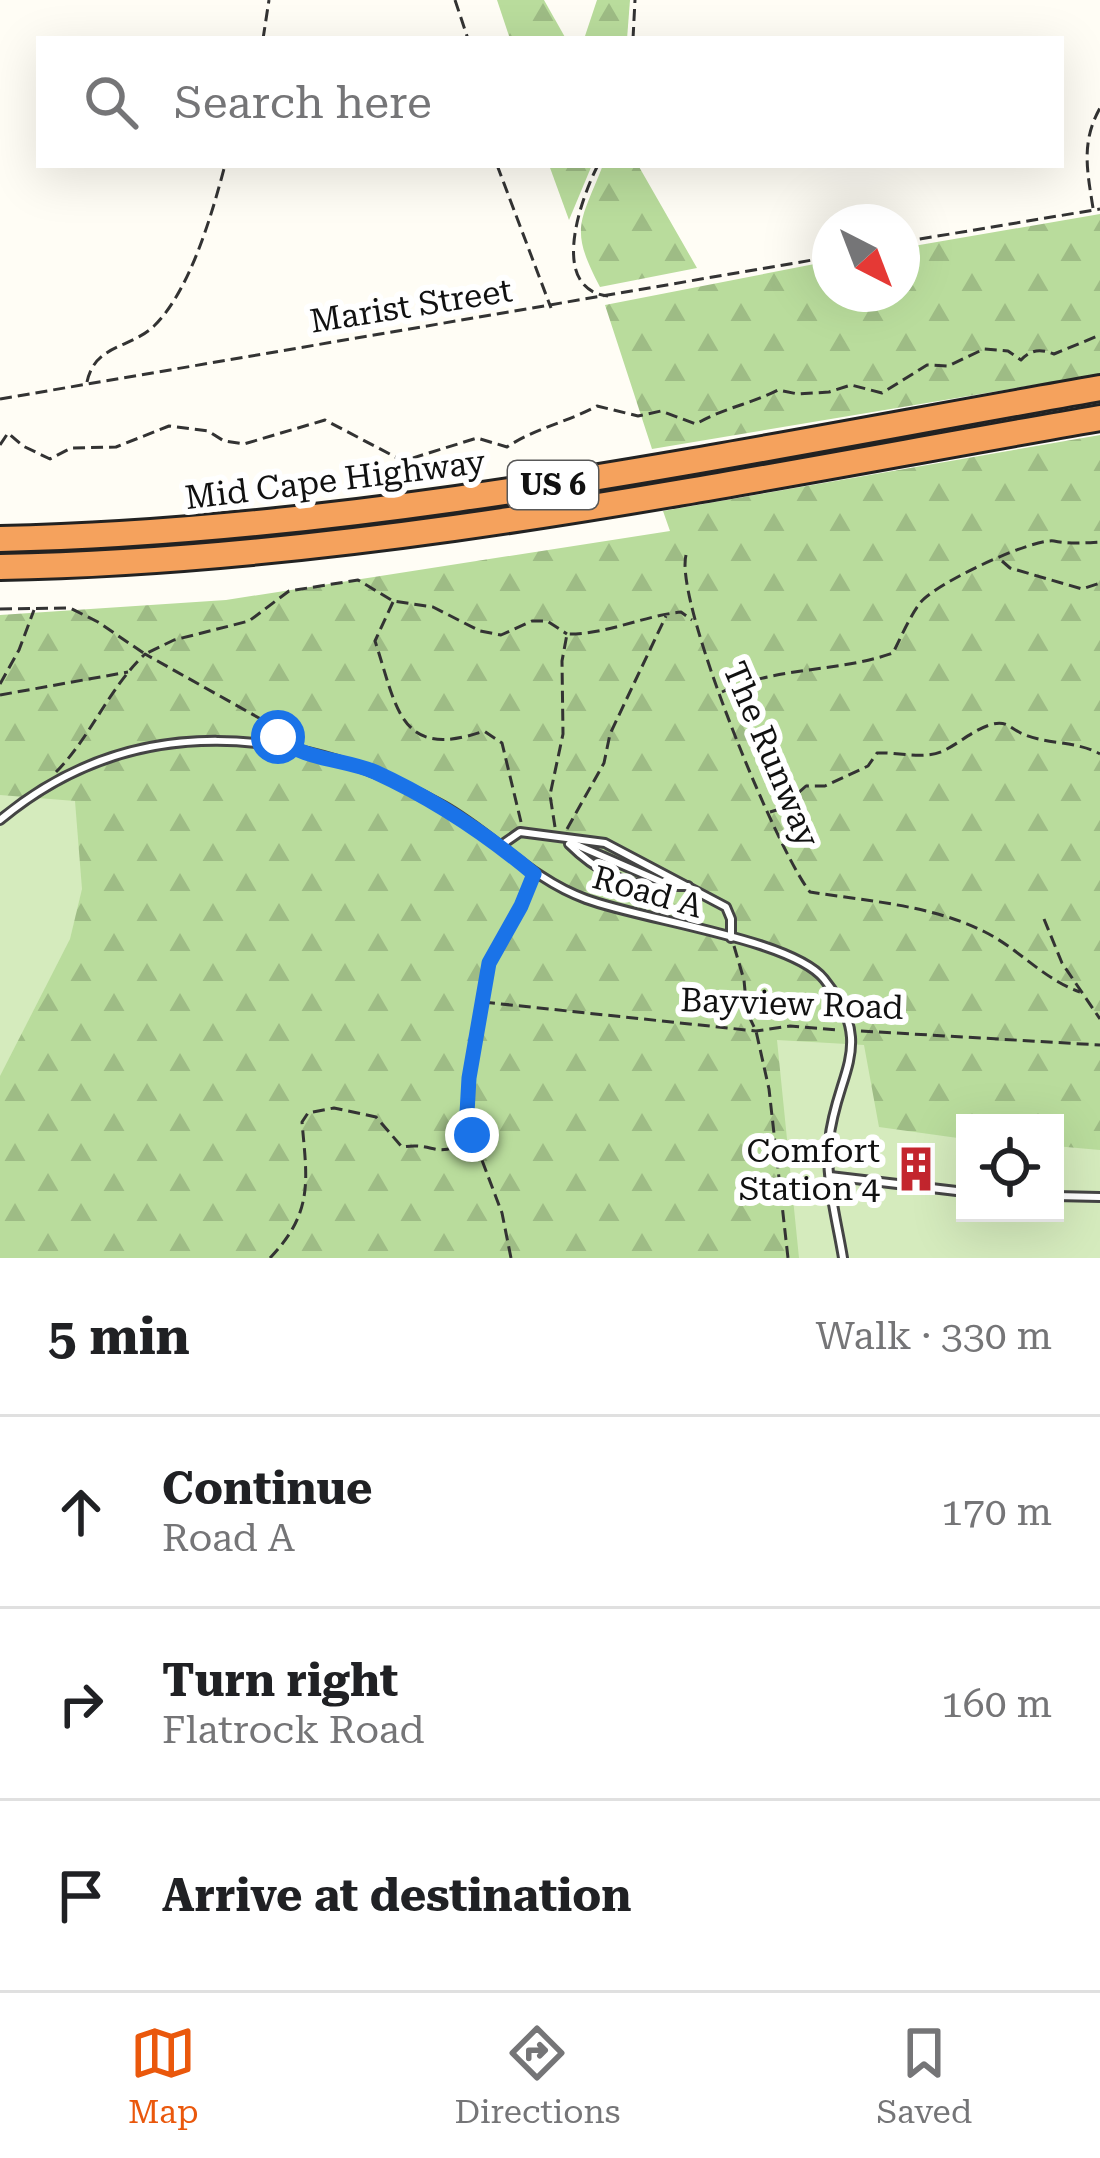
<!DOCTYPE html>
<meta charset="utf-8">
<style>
:root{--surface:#fff;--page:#f2f2f2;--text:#202124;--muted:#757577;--line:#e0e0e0;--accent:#ea580c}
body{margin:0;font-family:"Roboto Serif",serif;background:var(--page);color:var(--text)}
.controls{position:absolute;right:36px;bottom:36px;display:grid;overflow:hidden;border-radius:0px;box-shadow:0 12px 48px #0002}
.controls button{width:108px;height:108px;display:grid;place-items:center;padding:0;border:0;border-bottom:3px solid var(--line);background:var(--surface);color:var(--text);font:60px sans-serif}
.compass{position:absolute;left:812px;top:204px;width:108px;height:108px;border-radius:50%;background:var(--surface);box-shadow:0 12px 48px #0002;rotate:138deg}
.stop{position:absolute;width:36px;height:36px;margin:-27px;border:9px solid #1a73e8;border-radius:50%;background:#fff}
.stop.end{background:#1a73e8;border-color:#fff;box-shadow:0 3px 12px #0008}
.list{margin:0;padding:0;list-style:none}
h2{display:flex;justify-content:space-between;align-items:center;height:156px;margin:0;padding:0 48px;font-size:51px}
h2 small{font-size:39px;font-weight:400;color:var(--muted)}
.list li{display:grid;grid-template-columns:78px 1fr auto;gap:36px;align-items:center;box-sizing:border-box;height:192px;padding:0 48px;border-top:3px solid var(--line)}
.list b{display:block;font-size:45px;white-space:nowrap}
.list p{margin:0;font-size:39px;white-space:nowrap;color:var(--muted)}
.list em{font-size:39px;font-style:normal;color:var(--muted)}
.icon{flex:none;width:66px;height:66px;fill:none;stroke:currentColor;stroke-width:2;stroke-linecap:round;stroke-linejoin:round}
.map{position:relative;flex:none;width:1100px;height:1258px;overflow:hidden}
.search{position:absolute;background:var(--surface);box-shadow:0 12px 48px #0002;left:36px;right:36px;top:36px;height:132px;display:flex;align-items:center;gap:30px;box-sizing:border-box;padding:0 42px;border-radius:0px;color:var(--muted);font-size:45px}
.sheet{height:732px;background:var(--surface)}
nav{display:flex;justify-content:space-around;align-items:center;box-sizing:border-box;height:168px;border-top:3px solid var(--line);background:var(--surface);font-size:33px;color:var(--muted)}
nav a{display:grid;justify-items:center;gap:6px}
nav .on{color:var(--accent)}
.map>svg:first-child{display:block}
.forest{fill:url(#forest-firs);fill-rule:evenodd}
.park{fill:#d5ebbd}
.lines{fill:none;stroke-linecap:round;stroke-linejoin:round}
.lane-casing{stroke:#444;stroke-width:12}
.highway-casing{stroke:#222;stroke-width:30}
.path{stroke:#333;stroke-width:3;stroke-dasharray:12 6;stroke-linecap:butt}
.lane{stroke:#fff;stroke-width:6}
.highway{stroke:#f5a25d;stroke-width:24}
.route{stroke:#1a73e8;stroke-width:15}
.labels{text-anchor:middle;stroke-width:12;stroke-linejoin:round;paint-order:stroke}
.shield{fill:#fff;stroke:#585858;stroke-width:3}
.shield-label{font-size:30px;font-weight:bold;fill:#111}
.street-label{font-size:33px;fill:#111;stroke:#fff}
.poi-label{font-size:33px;fill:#111;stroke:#fff;text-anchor:end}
</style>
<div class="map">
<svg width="1100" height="1258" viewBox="0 0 1100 1258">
<defs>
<pattern id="forest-firs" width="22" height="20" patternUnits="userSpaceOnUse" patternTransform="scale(3)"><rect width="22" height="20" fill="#b9dc9c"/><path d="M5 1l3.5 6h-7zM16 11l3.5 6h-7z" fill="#9ebc85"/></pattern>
</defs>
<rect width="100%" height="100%" fill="#fffdf5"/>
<g class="forest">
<polygon points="497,0 544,0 566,39 510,39"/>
<polygon points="597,0 630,0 627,39 584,39"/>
<polygon points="549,165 592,165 569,220"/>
<path d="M 603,165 L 638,165 L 697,268 L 600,287 C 569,228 580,224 603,165 Z"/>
<polygon points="1100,214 1100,374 652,449 605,305 830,261 830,294 902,294 902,248"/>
<path d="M 1100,435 L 1100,1258 L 0,1258 L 0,615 L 226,600 L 670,531 L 663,511 ZM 965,1123 L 1055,1123 L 1055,1213 L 965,1213 Z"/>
</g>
<g class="park">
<polygon points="0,795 75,801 82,889 70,939 0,1076"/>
<polygon points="777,1040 864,1045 879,1127 965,1139 965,1213 1055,1213 1055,1146 1100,1150 1100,1258 799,1258"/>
</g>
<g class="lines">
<g class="lane-casing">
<g id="lane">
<path d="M 0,820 C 134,708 298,726 442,805 C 493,833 530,879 586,899 C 642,920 792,939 824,979 C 878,1046 836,1072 829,1141 C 825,1179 837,1221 843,1258"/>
<polyline points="572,843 671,886 688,886"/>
<path d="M 569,844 C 594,869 627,888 663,886"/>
<polyline points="500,846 520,832 605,843 726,907 731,919 731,938"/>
<polyline points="830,1176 965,1192"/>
<polyline points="1055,1196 1100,1197"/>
</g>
</g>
<g class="highway-casing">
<g id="highway">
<path d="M 0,539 C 371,531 735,452 1100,388"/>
<path d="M 0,567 C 370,560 736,481 1100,418"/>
</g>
</g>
<g class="path">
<polyline points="455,0 468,39"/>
<polyline points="263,39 269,0"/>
<polyline points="633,39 635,0"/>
<polyline points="497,165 551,308"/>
<path d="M 598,165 C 581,198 548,289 608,296"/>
<path d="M 1093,208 C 1087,170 1081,142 1100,108"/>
<polyline points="902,242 1100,209"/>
<path d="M 87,382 C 95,344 130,349 154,326 C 190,291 212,214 225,165"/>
<polyline points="0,399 830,257"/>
<path d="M 0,445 L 8,433 L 23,446 L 50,459 L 71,448 L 116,447 L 169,426 L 208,431 L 224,441 L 244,444 L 325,420 L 403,461 L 477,438 L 507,447 C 535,428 568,422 597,406 L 638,416 L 661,411 L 696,424 C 723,408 751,404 778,390 L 798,394 L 829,392 L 851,385 L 882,393 L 927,365 L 948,366 L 984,349 L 1008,351 L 1021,360 C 1031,349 1041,349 1054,354 L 1100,335"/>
<path d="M 686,555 C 674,602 777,851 810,892 C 867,901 932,905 985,932 C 1019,949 1043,979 1080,992"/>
<polyline points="1002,561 1010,568 1082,589 1100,583"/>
<path d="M 393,602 L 375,641 C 397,707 399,761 484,731 L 502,743 L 521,822"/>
<polyline points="0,609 70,608 98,622 145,654 174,640 249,621 289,591 358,580 393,601 433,607 480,631 501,635 532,621 547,621 567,634"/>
<polyline points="0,684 19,650 34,610"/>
<path d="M 722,692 C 777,666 836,673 893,653 C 901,637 909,618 920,603 C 934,584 1032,538 1054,541 C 1070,544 1083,543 1100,542"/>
<polyline points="0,695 128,672"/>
<path d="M 56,772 C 91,737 108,689 145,654 L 259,718 L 280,738"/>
<path d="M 770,812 L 780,809 L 806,786 L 825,786 L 868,766 L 877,753 C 899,752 923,760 943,751 C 960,743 974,729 993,724 C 1006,721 1009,727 1019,732 C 1042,745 1076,740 1100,754"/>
<path d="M 555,827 L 550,795 L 563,734 L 562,661 L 567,634 C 606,635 642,616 681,612 L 692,620"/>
<polyline points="567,829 604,763 610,734 666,616"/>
<polyline points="1044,919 1062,963 1100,1019"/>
<polyline points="734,946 744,980 747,1012 756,1031 769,1089 788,1258"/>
<polyline points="483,1002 756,1031 790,1026 839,1030"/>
<polyline points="861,1031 1100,1045"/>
<path d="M 270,1258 C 314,1212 307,1180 302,1122 L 308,1113 L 334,1108 L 376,1117 L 402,1147 C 437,1141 437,1163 471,1136"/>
<polyline points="511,1258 502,1213 472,1134 468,1113 469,1078 489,963 531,881"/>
</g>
<use href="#lane" class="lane"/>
<use href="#highway" class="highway"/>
</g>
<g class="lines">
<path class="route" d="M 278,737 C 302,760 345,759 375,772 C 434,799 484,832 534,874 L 521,906 L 489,963 L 469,1078 L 467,1113 L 472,1135"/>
</g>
<defs>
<g id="building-bare" transform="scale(3.6)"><path d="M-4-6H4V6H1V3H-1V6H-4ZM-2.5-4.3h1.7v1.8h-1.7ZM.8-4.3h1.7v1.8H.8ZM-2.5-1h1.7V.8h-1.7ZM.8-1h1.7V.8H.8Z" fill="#c4262e" stroke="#fff" stroke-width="2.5" paint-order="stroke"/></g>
</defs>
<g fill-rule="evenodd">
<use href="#building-bare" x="916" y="1169"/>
</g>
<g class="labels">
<rect class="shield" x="508" y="461" width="90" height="48" rx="9"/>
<g class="shield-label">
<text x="553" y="495">US 6</text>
</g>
<g class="street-label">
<text transform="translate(411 305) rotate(-9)" y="12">Marist Street</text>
<text transform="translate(335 479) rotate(-7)" y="12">Mid Cape Highway</text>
<text transform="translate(772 754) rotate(67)" y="12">The Runway</text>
<text transform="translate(648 891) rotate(16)" y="12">Road A</text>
<text transform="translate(792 1003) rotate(2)" y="12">Bayview Road</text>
</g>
<g class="poi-label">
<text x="880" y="1162">Comfort<tspan x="880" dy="38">Station 4</tspan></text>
</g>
</g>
</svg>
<div class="controls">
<button><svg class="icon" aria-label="locate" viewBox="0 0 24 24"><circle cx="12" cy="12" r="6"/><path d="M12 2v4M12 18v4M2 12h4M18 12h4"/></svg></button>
</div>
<svg class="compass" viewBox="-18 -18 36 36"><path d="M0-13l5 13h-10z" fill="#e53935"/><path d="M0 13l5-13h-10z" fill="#757577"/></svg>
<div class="stop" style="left:278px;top:737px"></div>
<div class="stop end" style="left:472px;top:1135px"></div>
<div class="search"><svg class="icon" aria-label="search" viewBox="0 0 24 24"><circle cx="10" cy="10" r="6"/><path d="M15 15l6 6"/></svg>Search here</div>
</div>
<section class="sheet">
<h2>5 min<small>Walk · 330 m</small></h2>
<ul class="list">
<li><svg class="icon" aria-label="ahead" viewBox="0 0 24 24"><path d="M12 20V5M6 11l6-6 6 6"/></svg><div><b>Continue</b><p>Road A</p></div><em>170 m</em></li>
<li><svg class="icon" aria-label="right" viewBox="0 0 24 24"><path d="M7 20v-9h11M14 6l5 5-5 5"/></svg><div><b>Turn right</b><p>Flatrock Road</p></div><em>160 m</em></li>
<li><svg class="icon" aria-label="arrive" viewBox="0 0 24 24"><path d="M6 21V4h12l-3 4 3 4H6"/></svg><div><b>Arrive at destination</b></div></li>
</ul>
</section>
<nav>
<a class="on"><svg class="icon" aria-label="map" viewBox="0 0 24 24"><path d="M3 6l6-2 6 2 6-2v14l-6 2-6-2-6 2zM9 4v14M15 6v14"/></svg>Map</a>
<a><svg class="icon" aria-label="directions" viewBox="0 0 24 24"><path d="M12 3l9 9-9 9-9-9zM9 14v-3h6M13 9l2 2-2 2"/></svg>Directions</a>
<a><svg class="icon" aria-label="saved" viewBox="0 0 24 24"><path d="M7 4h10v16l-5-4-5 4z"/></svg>Saved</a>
</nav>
